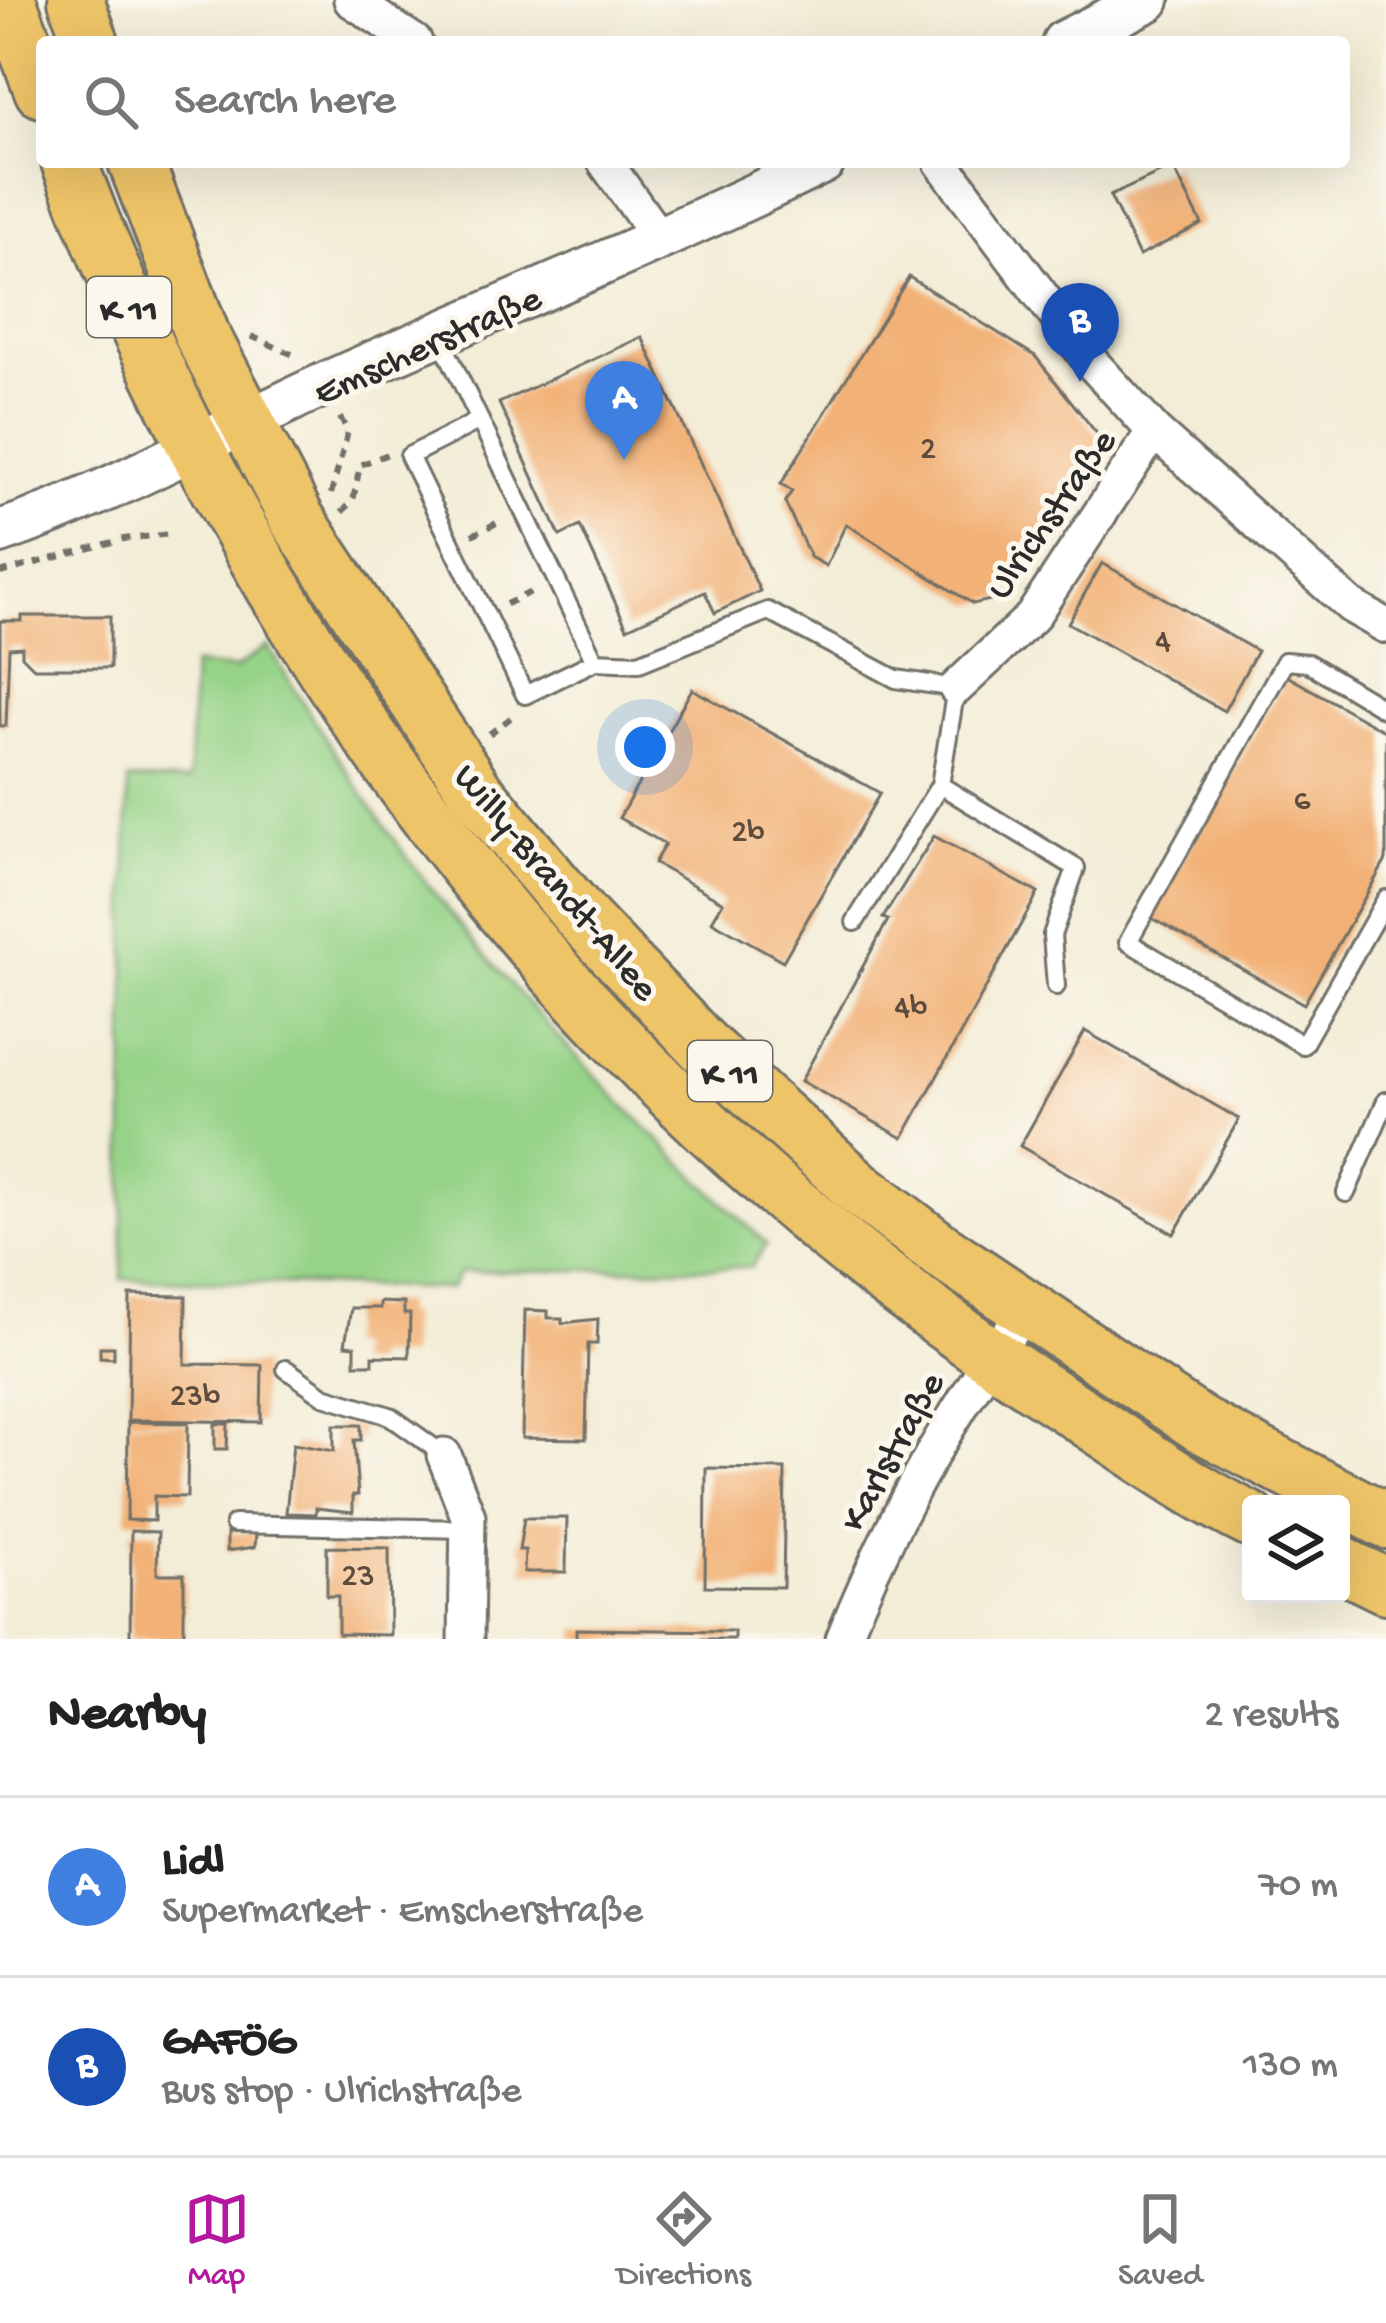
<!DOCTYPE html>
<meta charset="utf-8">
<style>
:root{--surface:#fff;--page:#f6f6f6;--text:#222;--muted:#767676;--line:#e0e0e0;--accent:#b5179e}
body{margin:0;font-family:"Gochi Hand",sans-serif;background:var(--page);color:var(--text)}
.controls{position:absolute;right:36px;bottom:36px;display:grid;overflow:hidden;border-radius:12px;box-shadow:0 12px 48px #0002}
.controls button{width:108px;height:108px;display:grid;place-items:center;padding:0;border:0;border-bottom:3px solid var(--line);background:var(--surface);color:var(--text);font:60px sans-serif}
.you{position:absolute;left:645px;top:747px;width:42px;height:42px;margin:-30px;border:9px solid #fff;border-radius:50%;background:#1a73e8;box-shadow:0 0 0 18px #1a73e833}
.badge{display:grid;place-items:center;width:78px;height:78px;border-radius:50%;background:var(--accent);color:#fff;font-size:39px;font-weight:700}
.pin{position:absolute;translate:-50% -99px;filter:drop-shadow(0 3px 6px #0008)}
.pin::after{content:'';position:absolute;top:63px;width:42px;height:36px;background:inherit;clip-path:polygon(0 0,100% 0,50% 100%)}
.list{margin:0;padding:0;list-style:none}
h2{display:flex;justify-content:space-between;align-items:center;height:156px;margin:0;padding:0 48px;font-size:51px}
h2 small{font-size:39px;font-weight:400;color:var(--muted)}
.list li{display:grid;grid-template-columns:78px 1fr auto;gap:36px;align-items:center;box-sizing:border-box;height:180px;padding:0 48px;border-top:3px solid var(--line)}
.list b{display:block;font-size:45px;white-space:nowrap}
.list p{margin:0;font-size:39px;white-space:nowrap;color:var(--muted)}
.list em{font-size:39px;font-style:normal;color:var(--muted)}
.icon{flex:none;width:66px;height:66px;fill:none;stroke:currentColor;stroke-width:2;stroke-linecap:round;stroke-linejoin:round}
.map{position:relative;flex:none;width:1386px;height:1639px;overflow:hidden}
.search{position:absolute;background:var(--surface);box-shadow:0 12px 48px #0002;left:36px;right:36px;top:36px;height:132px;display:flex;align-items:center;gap:30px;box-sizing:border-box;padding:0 42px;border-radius:12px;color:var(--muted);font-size:45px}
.sheet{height:516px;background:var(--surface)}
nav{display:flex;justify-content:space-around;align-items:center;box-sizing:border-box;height:168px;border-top:3px solid var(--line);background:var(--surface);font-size:33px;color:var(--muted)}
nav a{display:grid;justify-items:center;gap:6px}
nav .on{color:var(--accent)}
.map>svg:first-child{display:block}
.green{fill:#96d388;stroke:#607f5a;stroke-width:3}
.building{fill:#f2b176}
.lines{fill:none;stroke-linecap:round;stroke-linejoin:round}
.service-casing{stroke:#716f67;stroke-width:22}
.minor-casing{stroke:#716f67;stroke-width:39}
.tertiary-casing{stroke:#716f67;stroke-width:48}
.primary-casing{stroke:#716f67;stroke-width:60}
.path{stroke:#716f67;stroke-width:6;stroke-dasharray:9 9;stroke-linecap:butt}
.service{stroke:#fff;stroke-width:16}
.minor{stroke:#fff;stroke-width:33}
.tertiary{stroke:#fff;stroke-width:42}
.primary{stroke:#eec469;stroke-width:54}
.labels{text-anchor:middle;stroke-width:10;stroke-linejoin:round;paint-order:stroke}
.number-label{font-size:33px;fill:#5d4c3e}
.shield{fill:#fbf7ec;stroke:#696865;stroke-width:3}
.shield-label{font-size:36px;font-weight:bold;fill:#2b2b2b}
.street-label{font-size:39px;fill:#2b2b2b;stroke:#fbf7ec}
</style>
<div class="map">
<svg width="1386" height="1639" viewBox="0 0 1386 1639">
<rect width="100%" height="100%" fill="#fbf7ec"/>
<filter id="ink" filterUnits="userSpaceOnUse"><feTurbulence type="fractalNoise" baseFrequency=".00833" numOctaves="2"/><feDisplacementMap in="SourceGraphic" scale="24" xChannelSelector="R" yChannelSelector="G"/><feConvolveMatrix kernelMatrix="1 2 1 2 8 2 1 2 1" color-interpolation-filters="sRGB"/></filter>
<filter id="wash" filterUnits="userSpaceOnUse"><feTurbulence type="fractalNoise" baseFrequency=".004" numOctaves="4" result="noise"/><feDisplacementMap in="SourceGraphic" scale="48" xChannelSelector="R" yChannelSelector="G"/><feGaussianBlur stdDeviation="2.7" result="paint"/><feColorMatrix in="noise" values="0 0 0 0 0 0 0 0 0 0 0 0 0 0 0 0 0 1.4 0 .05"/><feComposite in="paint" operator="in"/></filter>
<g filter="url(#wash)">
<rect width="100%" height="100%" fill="#f3edd7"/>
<path class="green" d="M 268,646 C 319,729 371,812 432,890 C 532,1018 649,1133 767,1244 L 751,1267 L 460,1272 L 450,1289 L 122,1279 L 128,780 L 189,781 L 193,665 L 235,669 Z"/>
<g id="blocks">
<g class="building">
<polygon points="1173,167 1202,224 1139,256 1110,196"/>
<polygon points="909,277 1035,356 1102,440 1004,597 973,604 846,524 826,566 810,557 785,502 792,491 781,484"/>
<polygon points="642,337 760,591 715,613 705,592 627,628 580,526 560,536 499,403"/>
<polygon points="1102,563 1257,651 1224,711 1068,623"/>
<polygon points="22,616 110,616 110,668 34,668 22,656 22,647 9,648 6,726 0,726 0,621 22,621"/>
<polygon points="1287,676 1386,732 1386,860 1304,1004 1150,917"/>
<polygon points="692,689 880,793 783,961 712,921 723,902 654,863 665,844 619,818"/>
<polygon points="934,836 1038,893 903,1138 801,1081 888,920 883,918"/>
<polygon points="1085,1031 1239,1119 1174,1234 1020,1146"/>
<polygon points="130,1295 186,1296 185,1364 262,1365 261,1422 128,1420"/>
<polygon points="380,1302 404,1303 404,1314 410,1314 409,1357 373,1356 373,1364 355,1364 355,1346 345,1345 351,1308 380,1308"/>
<polygon points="525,1310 548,1311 548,1318 562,1318 562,1323 598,1319 597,1344 588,1344 586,1439 522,1438"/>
<polygon points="100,1347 114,1347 114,1358 100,1357"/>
<polygon points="128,1422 188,1423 187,1497 154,1496 154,1521 127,1520"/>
<polygon points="215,1424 228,1424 227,1449 215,1449"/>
<polygon points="334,1425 361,1425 361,1440 354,1440 358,1495 353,1495 353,1512 316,1508 316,1514 286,1513 293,1444 334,1451"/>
<polygon points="706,1468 785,1469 783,1587 705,1586"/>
<polygon points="524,1518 567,1518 566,1572 524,1572 525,1550 519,1550"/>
<polygon points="131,1531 158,1532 157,1574 184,1574 184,1639 130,1639"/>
<polygon points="227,1533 256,1533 255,1547 227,1551"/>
<polygon points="327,1547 389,1548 390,1635 338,1634 338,1596 327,1596"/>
<polygon points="576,1629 734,1631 734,1639 576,1639"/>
</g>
</g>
</g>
<g filter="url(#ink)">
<use href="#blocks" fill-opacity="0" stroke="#716f67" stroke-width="3"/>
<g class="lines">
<g class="service-casing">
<g id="service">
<polyline points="440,337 595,661 525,695 409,456 480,420"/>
<polyline points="595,661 639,663 768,611 896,679 956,688 940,785 1076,868 1052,935 1056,986"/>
<polyline points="1386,710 1308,663 1285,661 1128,942 1303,1045 1386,899"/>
<polyline points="855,922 940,785"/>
<polyline points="1346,1193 1386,1101"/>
<polyline points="286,1369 324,1396 390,1416 444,1455"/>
<polyline points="234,1524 468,1529"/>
</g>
</g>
<g class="minor-casing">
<g id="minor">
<polyline points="351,0 415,42"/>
<polyline points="605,162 660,240"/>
<polyline points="941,162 1091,362 1154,431 1351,606 1386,626"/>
<polyline points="956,688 1032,617 1154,431"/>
<polyline points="444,1455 468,1516 466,1639"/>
<path d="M 843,1639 C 890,1521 950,1414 1025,1311"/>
</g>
</g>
<g class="tertiary-casing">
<g id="tertiary">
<polyline points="1064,42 1148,0"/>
<path d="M 0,532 C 113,494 215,434 323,385 C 490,310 659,243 823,162"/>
</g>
</g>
<g class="primary-casing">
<g id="primary">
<polyline points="8,0 42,90"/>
<polyline points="76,0 91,42"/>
<path d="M 69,162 C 262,672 595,1102 1055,1398 C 1119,1439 1182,1486 1251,1520"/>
<polyline points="136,162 202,335 297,519 475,790 582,918 706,1049 856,1186 940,1250 1200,1424 1386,1521"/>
<polyline points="1341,1564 1386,1586"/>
</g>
</g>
<g class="path">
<polyline points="251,336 298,357"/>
<polyline points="331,494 348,431 339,416"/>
<polyline points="342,512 353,501 360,465 388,454"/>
<polyline points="472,535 503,520"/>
<polyline points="0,573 124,539 172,534"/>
<polyline points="506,604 537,589"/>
<polyline points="489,734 516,714"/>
</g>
<use href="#service" class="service"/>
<use href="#minor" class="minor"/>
<use href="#tertiary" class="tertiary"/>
<use href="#primary" class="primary"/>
</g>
</g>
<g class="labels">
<g class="number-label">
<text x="928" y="457">2</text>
<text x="1163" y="649">4</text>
<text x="1302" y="808">6</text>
<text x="748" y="840">2b</text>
<text x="911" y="1015">4b</text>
<text x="195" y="1404">23b</text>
<text x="358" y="1584">23</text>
</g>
<g class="shield">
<rect x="87" y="277" width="84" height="60" rx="9"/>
<rect x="688" y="1041" width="84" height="60" rx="9"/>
</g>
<g class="shield-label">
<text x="129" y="320">K 11</text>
<text x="730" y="1084">K 11</text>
</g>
<g class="street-label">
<text transform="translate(426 342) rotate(-24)" y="14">Emscherstraße</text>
<text transform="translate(1048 512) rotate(-55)" y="14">Ulrichstraße</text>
<text transform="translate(559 880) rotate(50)" y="14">Willy-Brandt-Allee</text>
<text transform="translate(889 1450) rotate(-61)" y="14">Karlstraße</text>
</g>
</g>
</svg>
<div class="controls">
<button><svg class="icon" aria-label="layers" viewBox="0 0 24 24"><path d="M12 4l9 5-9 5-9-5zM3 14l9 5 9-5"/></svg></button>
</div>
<div class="you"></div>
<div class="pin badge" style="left:624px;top:460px;background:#3f7fe0">A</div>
<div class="pin badge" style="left:1080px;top:382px;background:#1a4fb4">B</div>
<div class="search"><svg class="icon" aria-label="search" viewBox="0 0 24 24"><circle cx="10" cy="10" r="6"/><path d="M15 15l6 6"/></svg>Search here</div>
</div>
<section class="sheet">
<h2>Nearby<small>2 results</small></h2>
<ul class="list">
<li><span class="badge" style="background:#3f7fe0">A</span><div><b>Lidl</b><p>Supermarket · Emscherstraße</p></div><em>70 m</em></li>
<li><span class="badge" style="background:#1a4fb4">B</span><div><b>GAFÖG</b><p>Bus stop · Ulrichstraße</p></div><em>130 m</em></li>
</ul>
</section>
<nav>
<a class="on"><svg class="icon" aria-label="map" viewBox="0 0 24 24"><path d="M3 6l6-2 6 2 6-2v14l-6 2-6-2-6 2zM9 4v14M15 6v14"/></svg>Map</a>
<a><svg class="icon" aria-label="directions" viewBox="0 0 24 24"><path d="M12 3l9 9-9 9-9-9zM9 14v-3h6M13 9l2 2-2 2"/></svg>Directions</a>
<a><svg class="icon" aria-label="saved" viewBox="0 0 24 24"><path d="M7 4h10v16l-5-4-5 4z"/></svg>Saved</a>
</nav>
